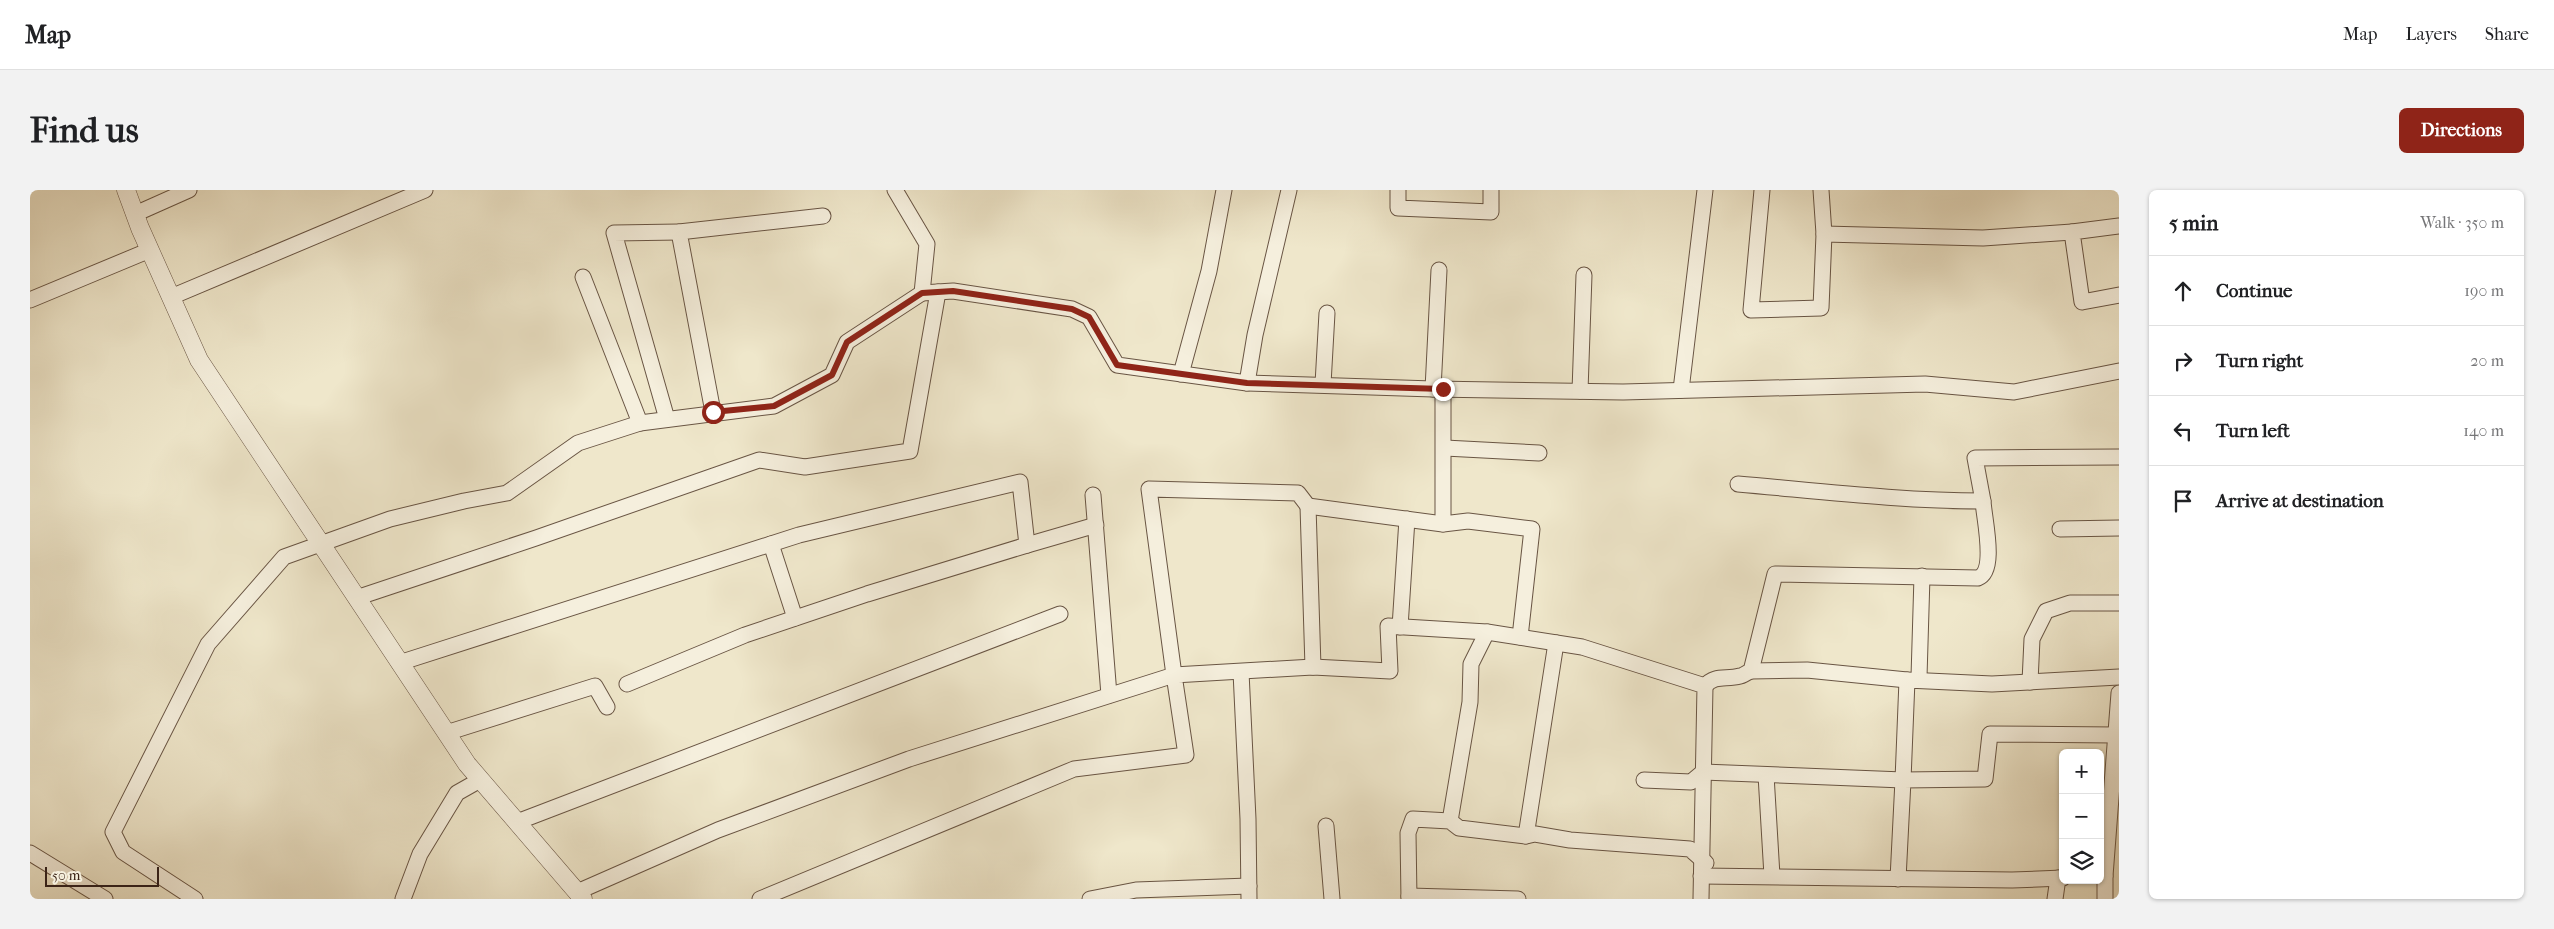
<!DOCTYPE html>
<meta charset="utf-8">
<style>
:root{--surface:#fff;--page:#f2f2f2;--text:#202124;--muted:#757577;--line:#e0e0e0;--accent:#8f2418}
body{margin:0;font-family:"IM FELL French Canon",serif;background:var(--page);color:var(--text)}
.controls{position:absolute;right:15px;bottom:15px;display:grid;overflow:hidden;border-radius:8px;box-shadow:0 1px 4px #0004}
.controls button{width:45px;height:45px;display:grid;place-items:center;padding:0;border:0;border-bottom:1px solid var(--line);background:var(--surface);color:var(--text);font:25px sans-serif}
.scale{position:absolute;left:15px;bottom:12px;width:114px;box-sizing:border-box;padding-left:5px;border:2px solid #3c2417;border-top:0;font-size:14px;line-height:18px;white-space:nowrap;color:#3c2417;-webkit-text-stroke:4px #f5efdd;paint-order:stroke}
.stop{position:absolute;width:15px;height:15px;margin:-11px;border:4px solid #8f2418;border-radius:50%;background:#fff}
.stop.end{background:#8f2418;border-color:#fff;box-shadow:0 1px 5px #0008}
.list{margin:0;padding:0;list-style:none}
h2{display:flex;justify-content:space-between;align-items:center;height:65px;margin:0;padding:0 20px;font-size:21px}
h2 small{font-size:16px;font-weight:400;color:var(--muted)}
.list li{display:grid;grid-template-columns:32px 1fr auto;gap:15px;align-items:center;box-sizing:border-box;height:70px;padding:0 20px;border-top:1px solid var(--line)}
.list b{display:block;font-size:19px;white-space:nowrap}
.list em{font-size:16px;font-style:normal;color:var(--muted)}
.icon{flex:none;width:28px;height:28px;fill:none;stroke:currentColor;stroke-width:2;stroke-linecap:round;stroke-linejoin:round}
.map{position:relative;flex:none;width:2089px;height:709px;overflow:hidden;border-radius:8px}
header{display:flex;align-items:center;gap:30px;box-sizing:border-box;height:70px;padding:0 25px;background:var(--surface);border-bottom:1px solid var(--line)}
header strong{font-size:24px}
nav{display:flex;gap:28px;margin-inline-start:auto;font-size:18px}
.intro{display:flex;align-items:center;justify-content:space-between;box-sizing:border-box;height:120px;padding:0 30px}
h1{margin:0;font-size:35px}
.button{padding:12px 22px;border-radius:8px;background:var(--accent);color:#fff;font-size:18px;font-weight:700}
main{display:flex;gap:30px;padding:0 30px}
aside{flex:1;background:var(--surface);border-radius:8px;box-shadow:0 1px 4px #0004}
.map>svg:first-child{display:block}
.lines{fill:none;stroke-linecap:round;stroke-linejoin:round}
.minor-casing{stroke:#695544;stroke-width:17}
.tertiary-casing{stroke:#695544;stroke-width:19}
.minor{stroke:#f5efdd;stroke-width:15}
.tertiary{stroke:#f5efdd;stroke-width:18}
.route{stroke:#8f2418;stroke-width:6}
</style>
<header>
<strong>Map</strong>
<nav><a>Map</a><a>Layers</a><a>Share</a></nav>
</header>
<div class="intro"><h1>Find us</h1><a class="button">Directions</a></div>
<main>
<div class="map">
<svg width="2089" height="709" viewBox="0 0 2089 709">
<rect width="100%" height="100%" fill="#efe7cb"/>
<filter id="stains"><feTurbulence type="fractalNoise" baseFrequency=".004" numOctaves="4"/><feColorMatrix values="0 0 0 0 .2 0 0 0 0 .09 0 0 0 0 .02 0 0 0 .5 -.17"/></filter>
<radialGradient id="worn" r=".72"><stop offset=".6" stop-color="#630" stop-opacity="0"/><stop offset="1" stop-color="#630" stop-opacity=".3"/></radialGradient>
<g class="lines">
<g class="minor-casing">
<g id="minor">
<polyline points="1368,0 1368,18 1461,22 1461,0"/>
<polyline points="1732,0 1721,120 1791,118 1794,44 1953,48 2042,42"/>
<polyline points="1791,0 1794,44"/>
<polyline points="105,24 159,0"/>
<polyline points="2089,36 2042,42 2052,112 2089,105"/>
<polyline points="553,87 610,233"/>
<polyline points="892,103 923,101 1042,119 1059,127 1087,175 1217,193 1403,199 1593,202 1895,194 1984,202 2089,181"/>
<polyline points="141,107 395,0"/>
<polyline points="0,110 120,60"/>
<polyline points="1151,184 1179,81 1194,0"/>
<polyline points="1217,193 1225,145 1259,0"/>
<polyline points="1293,194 1297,123"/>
<polyline points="1403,199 1409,80"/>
<polyline points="1413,199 1413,334"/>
<polyline points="1651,200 1675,0"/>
<polyline points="1550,201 1554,85"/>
<polyline points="683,222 649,42 793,26"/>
<polyline points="637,229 584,43 649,42"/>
<polyline points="1415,258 1509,263"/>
<path d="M 1708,294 C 1789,301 1871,311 1953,311 L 1945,268 L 2089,267"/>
<polyline points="1063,305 1079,505"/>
<polyline points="1278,316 1283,477"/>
<polyline points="2030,339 2089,338"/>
<polyline points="741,354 765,428"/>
<polyline points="997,355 1066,335"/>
<polyline points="326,408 506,348 729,270 775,277 880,261 908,102"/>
<polyline points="1370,437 1377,329"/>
<polyline points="369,473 769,345 990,292 997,355 837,404 715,445 597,494"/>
<polyline points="1721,481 1777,480 1877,490"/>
<polyline points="1211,482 1218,629 1219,709"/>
<polyline points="1886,490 1889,487 1892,386"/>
<polyline points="2000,492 2002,449 2016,421 2040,413 2089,413"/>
<path d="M 1675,496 C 1685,484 1696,490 1710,486 C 1713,486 1717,482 1721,481 L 1745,384 L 1948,388 C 1967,381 1954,329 1953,311"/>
<polyline points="416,543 565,496 577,517"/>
<polyline points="1736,585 1742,686"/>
<polyline points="1614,590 1661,592 1673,582 1873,590 1877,490 1962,494 2089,487"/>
<polyline points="1420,631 1440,512 1441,474 1457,442"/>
<polyline points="487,632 1030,424"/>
<polyline points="1296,636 1302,709"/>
<polyline points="1496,646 1526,453"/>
<polyline points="0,663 75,709"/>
<polyline points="1671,686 1982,690 2033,688"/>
<polyline points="2070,686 2075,686 2075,709"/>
<polyline points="2075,686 2089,503"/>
<polyline points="1868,689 1873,590 1955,589 1960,544 2085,545"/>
<polyline points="547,702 688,640 879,569 1144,485 1119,299 1268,303 1278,316 1413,334 1438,331 1502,339 1490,447"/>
<polyline points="1379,706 1488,709"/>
<polyline points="165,709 93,662 83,642 178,454 254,367 360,329 434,311 477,303 548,253 610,233 744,216 802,185 817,152 892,103 897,54 865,0"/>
<polyline points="373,709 390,664 427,603 450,590"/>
<polyline points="730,709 1044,579 1156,565 1144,485 1283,477 1360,481 1358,436 1457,442 1552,457 1675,496 1671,709"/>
<polyline points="1060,709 1106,700 1219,696"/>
<polyline points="1379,709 1378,643 1383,629 1420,631 1429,638 1496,646 1505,644 1540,650 1660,659 1676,673"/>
<polyline points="2025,709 2028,688"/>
</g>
</g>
<g class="tertiary-casing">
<polyline id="tertiary" points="96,0 110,38 169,170 437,574 553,709"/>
</g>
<use href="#minor" class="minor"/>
<use href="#tertiary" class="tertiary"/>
</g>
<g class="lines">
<polyline class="route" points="683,222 744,216 802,185 817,152 892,103 923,101 1042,119 1059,127 1087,175 1217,193 1413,199"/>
</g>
<rect width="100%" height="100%" filter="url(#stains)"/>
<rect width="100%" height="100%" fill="url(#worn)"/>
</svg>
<div class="controls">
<button>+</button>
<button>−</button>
<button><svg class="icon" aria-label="layers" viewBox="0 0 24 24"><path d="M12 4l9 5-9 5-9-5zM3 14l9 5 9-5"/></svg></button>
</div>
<div class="scale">50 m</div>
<div class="stop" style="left:683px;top:222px"></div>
<div class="stop end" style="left:1413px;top:199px"></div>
</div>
<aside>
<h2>5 min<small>Walk · 350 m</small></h2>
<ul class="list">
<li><svg class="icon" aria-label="ahead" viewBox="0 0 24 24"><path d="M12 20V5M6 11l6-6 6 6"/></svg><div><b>Continue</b></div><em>190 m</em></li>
<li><svg class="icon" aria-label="right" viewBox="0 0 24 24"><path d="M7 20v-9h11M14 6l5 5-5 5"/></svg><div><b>Turn right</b></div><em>20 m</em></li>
<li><svg class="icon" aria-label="left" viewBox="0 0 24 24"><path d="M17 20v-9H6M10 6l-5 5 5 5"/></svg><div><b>Turn left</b></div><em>140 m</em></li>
<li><svg class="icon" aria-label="arrive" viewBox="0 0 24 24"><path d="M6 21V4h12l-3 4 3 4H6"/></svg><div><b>Arrive at destination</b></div></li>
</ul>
</aside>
</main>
